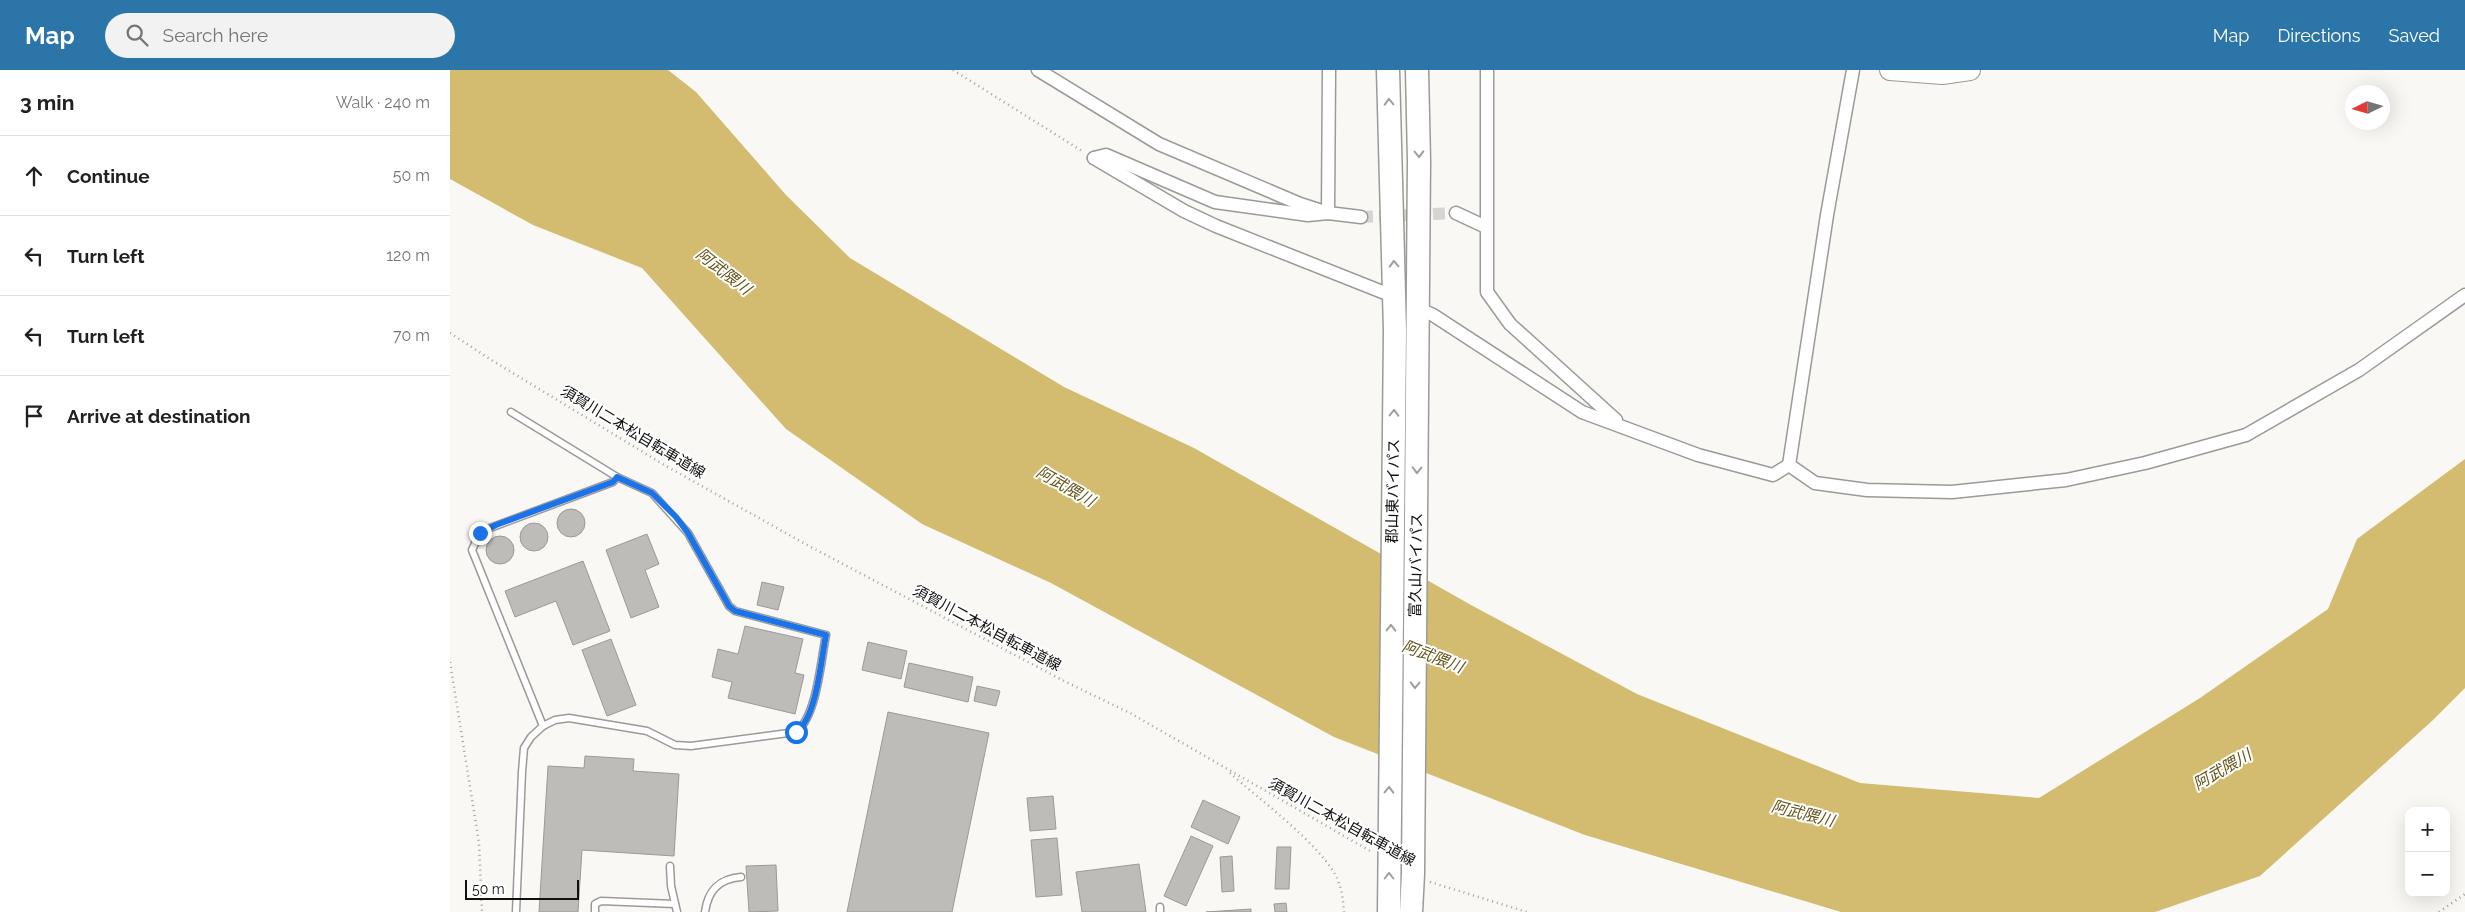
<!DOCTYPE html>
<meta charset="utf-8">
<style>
:root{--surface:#fff;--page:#f2f2f2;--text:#202124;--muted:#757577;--line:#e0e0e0;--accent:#2c75a9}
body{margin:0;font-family:Raleway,"Noto Sans JP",sans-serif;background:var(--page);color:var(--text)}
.controls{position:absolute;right:15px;bottom:15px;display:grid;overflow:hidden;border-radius:10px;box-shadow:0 5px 20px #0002}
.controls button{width:45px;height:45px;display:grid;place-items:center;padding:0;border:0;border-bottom:1px solid var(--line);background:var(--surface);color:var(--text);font:25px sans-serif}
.compass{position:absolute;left:1895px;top:15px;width:45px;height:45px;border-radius:50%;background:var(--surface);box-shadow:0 5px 20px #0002;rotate:265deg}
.scale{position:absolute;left:15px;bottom:12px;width:114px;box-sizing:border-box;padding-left:5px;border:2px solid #10100f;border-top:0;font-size:14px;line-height:18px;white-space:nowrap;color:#10100f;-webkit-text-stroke:4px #fff;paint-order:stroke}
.stop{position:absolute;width:15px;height:15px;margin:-11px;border:4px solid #1a73e8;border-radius:50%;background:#fff}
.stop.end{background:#1a73e8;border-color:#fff;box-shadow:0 1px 5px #0008}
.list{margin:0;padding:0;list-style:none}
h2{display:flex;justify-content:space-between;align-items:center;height:65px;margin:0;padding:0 20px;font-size:21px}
h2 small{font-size:16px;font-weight:400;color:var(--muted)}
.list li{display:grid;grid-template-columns:32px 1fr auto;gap:15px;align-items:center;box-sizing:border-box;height:80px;padding:0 20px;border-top:1px solid var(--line)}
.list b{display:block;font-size:19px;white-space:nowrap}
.list em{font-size:16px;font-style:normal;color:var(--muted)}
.icon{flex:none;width:28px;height:28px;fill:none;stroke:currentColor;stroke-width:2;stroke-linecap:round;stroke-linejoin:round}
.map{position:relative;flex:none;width:2015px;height:842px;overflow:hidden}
header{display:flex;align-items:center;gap:30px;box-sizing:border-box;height:70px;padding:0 25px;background:var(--accent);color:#fff}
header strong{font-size:24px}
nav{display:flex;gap:28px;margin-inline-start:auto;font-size:18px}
.search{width:350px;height:45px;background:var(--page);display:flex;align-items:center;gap:12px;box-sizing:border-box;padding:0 18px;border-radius:28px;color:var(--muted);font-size:19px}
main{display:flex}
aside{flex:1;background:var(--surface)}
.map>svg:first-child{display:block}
.water{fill:#d3bc6f}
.building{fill:#bebcb9;stroke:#9b9a96}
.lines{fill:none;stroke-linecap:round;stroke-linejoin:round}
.street-tunnel{stroke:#d6d5d2;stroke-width:12;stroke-dasharray:12 6;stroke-linecap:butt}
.lane-casing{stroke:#9b9a96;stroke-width:9}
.street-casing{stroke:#9b9a96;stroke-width:15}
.primary-casing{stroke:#9b9a96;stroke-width:22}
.highway-casing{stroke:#9b9a96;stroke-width:25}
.path{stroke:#a1a19e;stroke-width:2.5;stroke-dasharray:1 4;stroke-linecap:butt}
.lane{stroke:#fff;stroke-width:6}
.street{stroke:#fff;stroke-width:12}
.primary{stroke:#fff;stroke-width:20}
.highway{stroke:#fff;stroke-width:22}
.oneway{stroke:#9f9f9f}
.route{stroke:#1a73e8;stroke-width:6}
.labels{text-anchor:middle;stroke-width:4;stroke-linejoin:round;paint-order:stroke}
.street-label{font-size:15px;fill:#10100f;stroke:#fff}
.water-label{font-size:16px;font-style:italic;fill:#635318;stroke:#fff}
</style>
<header>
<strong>Map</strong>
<div class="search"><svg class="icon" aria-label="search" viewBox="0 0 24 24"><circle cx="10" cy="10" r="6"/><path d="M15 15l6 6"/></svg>Search here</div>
<nav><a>Map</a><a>Directions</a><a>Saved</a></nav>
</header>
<main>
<aside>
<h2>3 min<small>Walk · 240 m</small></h2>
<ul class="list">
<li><svg class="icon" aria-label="ahead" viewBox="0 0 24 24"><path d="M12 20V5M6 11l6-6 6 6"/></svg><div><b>Continue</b></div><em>50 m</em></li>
<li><svg class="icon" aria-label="left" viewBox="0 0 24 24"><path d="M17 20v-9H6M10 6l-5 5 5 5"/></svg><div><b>Turn left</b></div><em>120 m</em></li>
<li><svg class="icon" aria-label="left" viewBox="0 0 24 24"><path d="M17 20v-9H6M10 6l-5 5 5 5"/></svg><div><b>Turn left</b></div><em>70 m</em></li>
<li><svg class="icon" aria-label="arrive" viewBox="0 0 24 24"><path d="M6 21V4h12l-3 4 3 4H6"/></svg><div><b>Arrive at destination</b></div></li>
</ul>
</aside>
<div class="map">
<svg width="2015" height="842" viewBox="0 0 2015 842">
<rect width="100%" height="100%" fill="#f9f8f4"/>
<polygon class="water" points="0,0 218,0 246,22 336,125 400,188 614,317 744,378 1021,535 1187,624 1410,713 1589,728 1750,628 1878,539 1907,469 2015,389 2015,618 1983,650 1810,806 1705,842 1391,842 1135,765 884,667 601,513 472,454 336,359 192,198 83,155 0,109"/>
<g class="building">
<circle cx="121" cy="453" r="14"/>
<circle cx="84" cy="467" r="14"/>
<polygon points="197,464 209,494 195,500 209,537 181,548 156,480"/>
<circle cx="50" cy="480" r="14"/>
<polygon points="133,491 160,561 123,575 106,531 65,547 55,521"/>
<polygon points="312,512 334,517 328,540 307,535"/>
<polygon points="295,556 353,569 345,603 354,605 345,644 278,628 282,612 262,607 268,579 288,584"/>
<polygon points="161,569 186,635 157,646 132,580"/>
<polygon points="418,572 457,581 451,609 412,600"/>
<polygon points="459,593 523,607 518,632 454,617"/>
<polygon points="527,616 550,621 546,636 524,631"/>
<polygon points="438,642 539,663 502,842 397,842"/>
<polygon points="135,686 184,689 183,701 229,704 224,786 132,780 128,842 89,842 98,696 134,698"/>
<polygon points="603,726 606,759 580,761 577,728"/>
<polygon points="753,730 790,747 778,774 741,757"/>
<polygon points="741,766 763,776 736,836 714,826"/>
<polygon points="607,768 612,825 586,827 581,770"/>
<polygon points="827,777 841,777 839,819 825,819"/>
<polygon points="782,786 784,821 772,822 770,787"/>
<polygon points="689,794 696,842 632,842 626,802"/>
<polygon points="326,795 328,841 299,842 296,796"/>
<polygon points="836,833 837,842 825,842 824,834"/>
<polygon points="801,839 801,842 756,842"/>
</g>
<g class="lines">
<polyline class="street-tunnel" points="911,147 1006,143"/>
<g class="lane-casing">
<g id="lane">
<path d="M 61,342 L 167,407 L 202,423 L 238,463 L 279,536 L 285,541 L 376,565 C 371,589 367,647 346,662 L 241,676 L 225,675 L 197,661 L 119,648 L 105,650 L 93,656 L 81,667 L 74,678 L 72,702 L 66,842"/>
<polyline points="93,656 22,480 30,463 40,458 163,412 167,407"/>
<polyline points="220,796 221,816 227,842"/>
<polyline points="710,837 710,842"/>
<polyline points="145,842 145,834 151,831 225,834"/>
<path d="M 255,842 C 258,820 269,809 291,807"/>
</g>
</g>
<g class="street-casing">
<g id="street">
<polyline points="588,0 709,74 850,134 878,143 879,0"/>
<polyline points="1037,0 1037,222 1060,254 1166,350"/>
<polyline points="644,88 734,141 766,156 945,227"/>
<polyline points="644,88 656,85 765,132 858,145 878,143 911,147"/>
<polyline points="1006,143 1036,157"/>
<polyline points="968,238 983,245 1132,342 1248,385 1323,405 1339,395 1365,413 1417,420 1502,422 1616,410 1695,393 1796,365 1909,300 2015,225"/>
<polyline points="1339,395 1377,145 1403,0"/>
</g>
</g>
<g class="primary-casing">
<polyline id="primary" points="1440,0 1492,4 1520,0"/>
</g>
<g class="highway-casing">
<g id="highway">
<polyline points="938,0 945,261 939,842"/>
<polyline points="961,842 963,804 969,91 967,0"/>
</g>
</g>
<g class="path">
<polyline points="503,0 632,81"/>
<polyline points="0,263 43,291 216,396 359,476 614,611 680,643 922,782"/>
<polyline points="0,592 29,773 32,842"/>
<path d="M 780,703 C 809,729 871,775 887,808 C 892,819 893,830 894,842"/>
<polyline points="980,812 1077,842"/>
<polyline points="1989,842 2015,824"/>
</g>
<use href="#lane" class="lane"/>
<use href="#street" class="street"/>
<use href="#primary" class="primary"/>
<use href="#highway" class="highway"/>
</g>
<defs><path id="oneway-chevron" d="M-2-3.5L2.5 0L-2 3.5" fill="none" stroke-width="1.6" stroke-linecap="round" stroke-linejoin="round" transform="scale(1.25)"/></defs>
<g class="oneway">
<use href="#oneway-chevron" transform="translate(939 32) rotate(-92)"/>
<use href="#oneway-chevron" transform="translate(969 84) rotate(89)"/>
<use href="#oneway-chevron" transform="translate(944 194) rotate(-92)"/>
<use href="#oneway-chevron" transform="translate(944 343) rotate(-89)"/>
<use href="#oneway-chevron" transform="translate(967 400) rotate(91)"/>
<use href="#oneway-chevron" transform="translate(941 558) rotate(-89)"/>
<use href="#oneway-chevron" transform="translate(965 615) rotate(91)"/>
<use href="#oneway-chevron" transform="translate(939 720) rotate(-89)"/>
<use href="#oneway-chevron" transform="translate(939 806) rotate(-90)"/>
</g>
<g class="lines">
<path class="route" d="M 30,463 L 46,455 L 163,412 L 167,407 L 202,423 L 226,447 L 238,463 L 279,536 L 285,541 L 376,565 C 371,589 367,648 346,662"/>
</g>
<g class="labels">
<g class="street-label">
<text transform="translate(183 362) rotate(31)" y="5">須賀川二本松自転車道線</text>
<text transform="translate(943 421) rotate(-89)" y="5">郡山東バイパス</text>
<text transform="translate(966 495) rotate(-89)" y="5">富久山バイパス</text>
<text transform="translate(537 558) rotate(28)" y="5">須賀川二本松自転車道線</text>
<text transform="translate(892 752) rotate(29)" y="5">須賀川二本松自転車道線</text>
</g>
<g class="water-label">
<text transform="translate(274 201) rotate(38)" y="6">阿武隈川</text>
<text transform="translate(616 416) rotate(30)" y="6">阿武隈川</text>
<text transform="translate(983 586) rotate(21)" y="6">阿武隈川</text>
<text transform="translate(1772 699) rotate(-30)" y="6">阿武隈川</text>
<text transform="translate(1353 743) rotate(14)" y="6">阿武隈川</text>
</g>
</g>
</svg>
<div class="controls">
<button>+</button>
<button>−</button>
</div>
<svg class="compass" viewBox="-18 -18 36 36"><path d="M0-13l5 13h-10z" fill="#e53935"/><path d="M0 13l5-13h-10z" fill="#757577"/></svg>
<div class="scale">50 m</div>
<div class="stop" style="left:346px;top:662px"></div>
<div class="stop end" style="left:30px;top:463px"></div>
</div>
</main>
